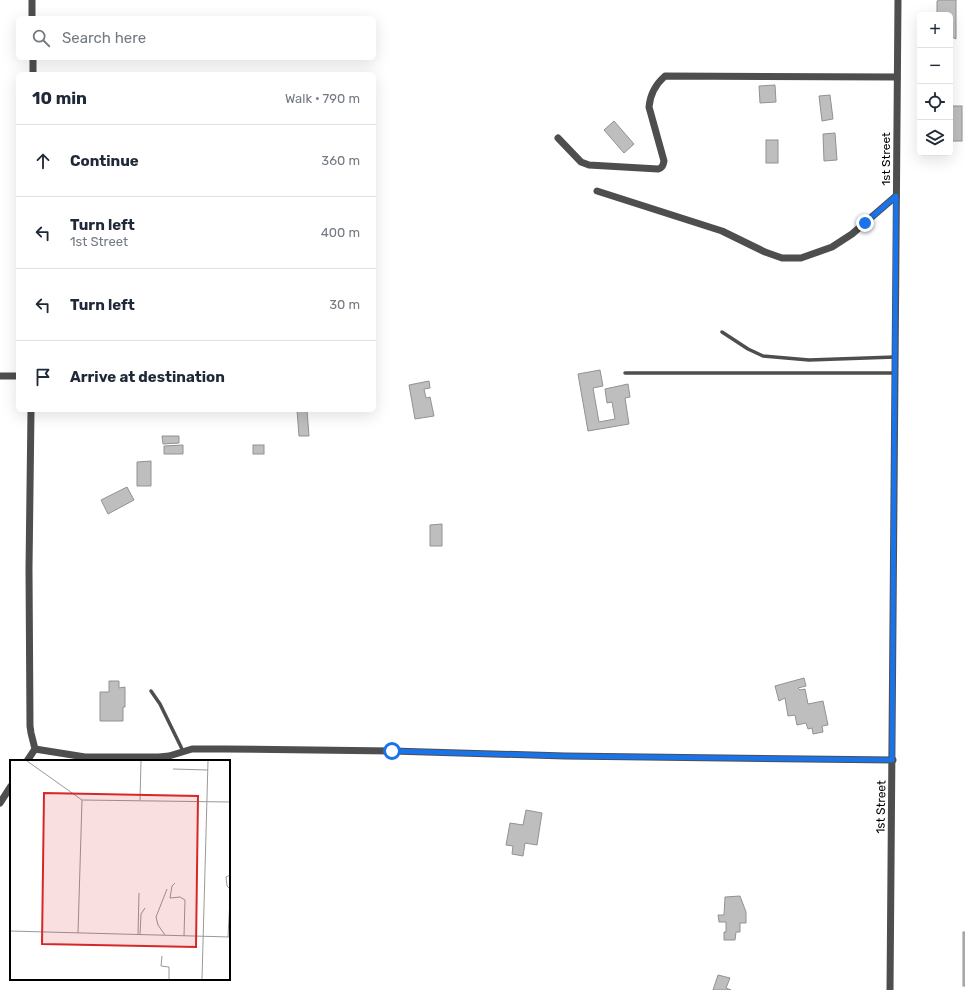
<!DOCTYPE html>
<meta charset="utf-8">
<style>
:root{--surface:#fff;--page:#f2f2f3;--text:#1f2937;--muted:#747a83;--line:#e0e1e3}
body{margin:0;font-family:Rubik,sans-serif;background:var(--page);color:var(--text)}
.controls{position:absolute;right:12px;top:12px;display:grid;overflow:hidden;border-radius:6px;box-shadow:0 4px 16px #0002}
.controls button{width:36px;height:36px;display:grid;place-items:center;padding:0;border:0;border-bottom:1px solid var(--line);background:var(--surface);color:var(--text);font:20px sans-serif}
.stop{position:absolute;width:12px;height:12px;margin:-9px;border:3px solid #1a73e8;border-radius:50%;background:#fff}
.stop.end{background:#1a73e8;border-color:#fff;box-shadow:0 1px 4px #0008}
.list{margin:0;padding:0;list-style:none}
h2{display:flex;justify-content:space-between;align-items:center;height:52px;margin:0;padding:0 16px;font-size:17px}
h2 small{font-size:13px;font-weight:400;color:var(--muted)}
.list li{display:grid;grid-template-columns:26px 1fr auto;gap:12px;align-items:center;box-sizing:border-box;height:72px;padding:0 16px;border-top:1px solid var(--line)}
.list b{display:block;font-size:15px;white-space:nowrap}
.list p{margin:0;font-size:13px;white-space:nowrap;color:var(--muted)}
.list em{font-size:13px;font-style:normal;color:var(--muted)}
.icon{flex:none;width:22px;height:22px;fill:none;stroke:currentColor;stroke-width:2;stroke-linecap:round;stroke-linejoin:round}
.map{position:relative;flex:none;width:965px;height:990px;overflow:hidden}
.search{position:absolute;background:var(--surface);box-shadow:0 4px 16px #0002;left:16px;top:16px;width:360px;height:44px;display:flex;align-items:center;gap:10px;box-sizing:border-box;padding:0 14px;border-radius:6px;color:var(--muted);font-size:15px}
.panel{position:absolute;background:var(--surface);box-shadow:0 4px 16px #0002;left:16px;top:72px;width:360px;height:340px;border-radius:6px}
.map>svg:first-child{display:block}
.building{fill:#bebebe;stroke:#929292}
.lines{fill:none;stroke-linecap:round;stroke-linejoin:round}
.service{stroke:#4e4e4e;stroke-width:3.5}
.minor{stroke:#4e4e4e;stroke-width:7}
.route{stroke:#1a73e8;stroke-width:5}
.labels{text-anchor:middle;stroke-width:3.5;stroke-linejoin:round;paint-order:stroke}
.street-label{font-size:12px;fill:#000;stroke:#fff}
.inset-road{fill:none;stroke:#999;stroke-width:1}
.view{fill:#d62828;fill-opacity:0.15;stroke:#d62828;stroke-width:2}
.inset-edge{fill:none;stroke:#000;stroke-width:2}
</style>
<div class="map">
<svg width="965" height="990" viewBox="0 0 965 990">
<rect width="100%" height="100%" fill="#fff"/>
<g class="building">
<polygon points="939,0 956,0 956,39 950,36 950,15 937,15 937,1"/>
<polygon points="775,85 776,102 760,103 759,86"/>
<polygon points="830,95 833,119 822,121 819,96"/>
<rect x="950" y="106" width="12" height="35"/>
<polygon points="614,121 634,144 624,153 604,130"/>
<polygon points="835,133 837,160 824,161 823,134"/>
<rect x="766" y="140" width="12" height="23"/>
<polygon points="600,370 603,386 593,388 599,422 615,419 612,402 607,403 605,389 628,384 630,397 625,398 629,424 588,431 578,374"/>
<polygon points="429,381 430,388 424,389 426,398 430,397 434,416 415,419 409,385"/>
<polygon points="297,410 307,410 309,436 299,436"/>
<polygon points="162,436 179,436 179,443 163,444"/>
<polygon points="183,445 183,454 164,454 164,446"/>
<rect x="253" y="445" width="11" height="9"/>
<polygon points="151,461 151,486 137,486 137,462"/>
<polygon points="127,487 134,500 108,514 101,500"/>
<polygon points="442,524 442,546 430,546 430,525"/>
<polygon points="804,678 806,686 798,688 800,690 805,689 808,704 823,701 828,725 822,726 823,732 813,734 812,728 808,729 806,723 797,725 795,715 788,716 785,698 779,701 775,686"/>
<polygon points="109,681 119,681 119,688 125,687 125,707 123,707 123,721 100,721 100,692 109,692"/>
<polygon points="526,810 542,813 537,845 525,843 523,856 512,854 513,846 506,845 510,823 523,825"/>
<polygon points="740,896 746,912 746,923 740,923 740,932 736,932 735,940 724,940 724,932 726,932 726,922 719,922 718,915 724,915 725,897"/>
<rect x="963" y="932" width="2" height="54"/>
<polygon points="718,975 730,978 726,988 731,990 713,990"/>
</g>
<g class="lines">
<g class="service">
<polyline points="722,332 748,349 763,356 809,360 895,357"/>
<polyline points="625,373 895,373"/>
<polyline points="151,691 160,704 183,751"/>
</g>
<g class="minor">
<polyline points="32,0 32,18"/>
<polyline points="33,58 33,74"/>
<path d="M 558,138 L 581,162 L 589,165 L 658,169 C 662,168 663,166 664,161 L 649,107 C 650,95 656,84 665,76 L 897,77"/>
<polyline points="597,191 722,231 765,252 782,258 801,258 832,247 852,234 896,196"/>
<polyline points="0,376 18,376"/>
<polyline points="35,749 85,757 159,757 169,756 192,749 225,749 392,751 565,756 893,760"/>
<polyline points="27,761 35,749 31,733 30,726 29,569 31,410"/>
<polyline points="0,803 11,786"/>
<polyline points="890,990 898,0"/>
</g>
</g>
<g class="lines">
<polyline class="route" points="392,751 565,756 892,760 896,196 865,223"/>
</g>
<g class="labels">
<g class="street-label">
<text transform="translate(886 159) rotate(-90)" y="4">1st Street</text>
<text transform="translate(881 807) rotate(-89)" y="4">1st Street</text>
</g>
</g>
<g transform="translate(10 760)">
<rect width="220" height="220" fill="#fff"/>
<path class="inset-road" d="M 17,1 L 72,40 L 220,42M 163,9 L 198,10M 130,40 L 131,1M 220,115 L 216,117 L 217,126 L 220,129M 165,123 L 162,126 L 160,138 L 170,137 L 175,140 L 174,176M 0,171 L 220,177M 68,173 L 72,40M 128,175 L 129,133M 130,175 L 131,154 L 135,148M 155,175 L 148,165 L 146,157 L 157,129M 218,177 L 220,139M 152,196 L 151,206 L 159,207 L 159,219M 192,219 L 198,1"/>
<path class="view" d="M 34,33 L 188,36 L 186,187 L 32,184 Z"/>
<rect width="220" height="220" class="inset-edge"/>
</g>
</svg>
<div class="controls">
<button>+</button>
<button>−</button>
<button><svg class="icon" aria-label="locate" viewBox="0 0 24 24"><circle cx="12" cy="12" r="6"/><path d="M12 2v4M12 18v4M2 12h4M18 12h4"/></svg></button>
<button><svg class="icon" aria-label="layers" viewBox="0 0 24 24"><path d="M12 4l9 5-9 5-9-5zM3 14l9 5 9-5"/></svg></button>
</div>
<div class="stop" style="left:392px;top:751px"></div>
<div class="stop end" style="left:865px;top:223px"></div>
<div class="search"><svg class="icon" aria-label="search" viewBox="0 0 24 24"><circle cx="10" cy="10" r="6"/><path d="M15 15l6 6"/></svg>Search here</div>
<section class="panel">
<h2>10 min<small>Walk · 790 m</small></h2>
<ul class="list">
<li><svg class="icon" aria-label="ahead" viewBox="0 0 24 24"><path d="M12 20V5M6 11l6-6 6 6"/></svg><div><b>Continue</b></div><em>360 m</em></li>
<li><svg class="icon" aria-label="left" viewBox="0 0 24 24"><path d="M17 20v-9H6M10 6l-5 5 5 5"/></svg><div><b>Turn left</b><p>1st Street</p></div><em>400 m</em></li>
<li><svg class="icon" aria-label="left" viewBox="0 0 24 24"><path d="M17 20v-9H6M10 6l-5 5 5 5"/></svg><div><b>Turn left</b></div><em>30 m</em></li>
<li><svg class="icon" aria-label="arrive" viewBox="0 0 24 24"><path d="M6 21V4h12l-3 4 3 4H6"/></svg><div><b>Arrive at destination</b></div></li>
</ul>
</section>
</div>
